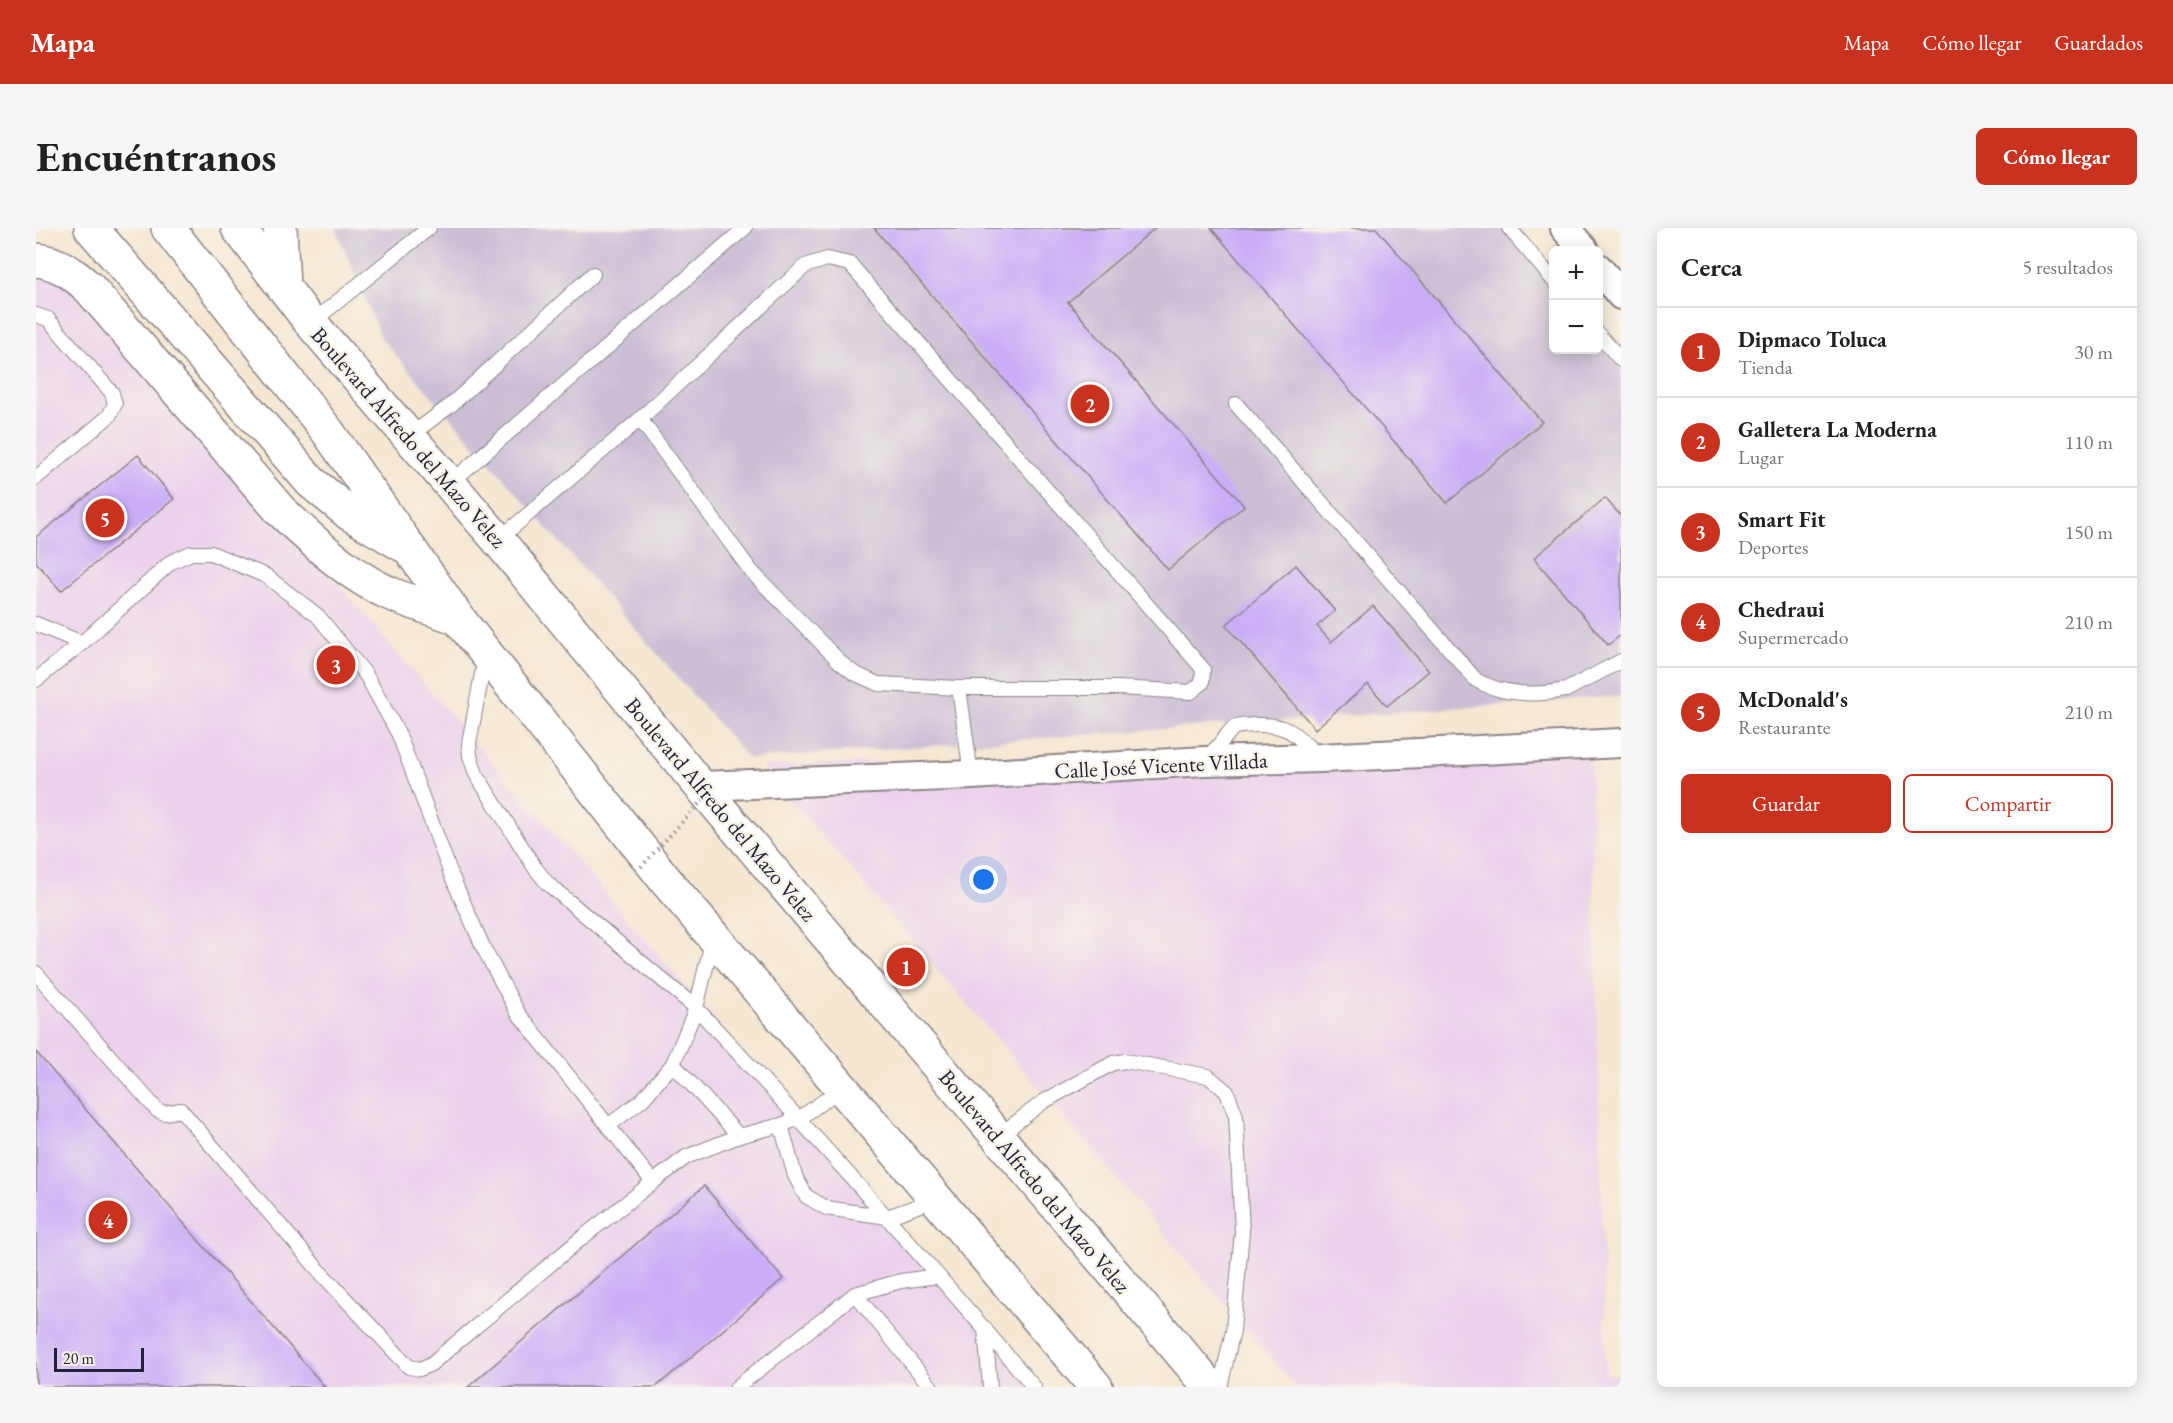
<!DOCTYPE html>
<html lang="es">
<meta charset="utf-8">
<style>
:root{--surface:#fff;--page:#f6f6f6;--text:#222;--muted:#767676;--line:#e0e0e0;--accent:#c8321e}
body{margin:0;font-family:"EB Garamond",serif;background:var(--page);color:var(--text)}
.controls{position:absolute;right:18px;top:18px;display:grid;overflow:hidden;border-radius:9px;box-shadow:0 3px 15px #0003}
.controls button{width:54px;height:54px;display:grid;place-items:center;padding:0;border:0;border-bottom:2px solid var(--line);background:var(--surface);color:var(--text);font:30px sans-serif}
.scale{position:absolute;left:18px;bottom:15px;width:90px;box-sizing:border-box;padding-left:6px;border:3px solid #22223b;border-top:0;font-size:16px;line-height:21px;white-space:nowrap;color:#22223b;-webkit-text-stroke:4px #f7f3e8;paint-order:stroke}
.you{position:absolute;left:948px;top:652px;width:21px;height:21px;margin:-15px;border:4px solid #fff;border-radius:50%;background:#1a73e8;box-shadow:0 0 0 9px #1a73e833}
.badge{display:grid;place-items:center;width:39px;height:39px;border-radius:50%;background:var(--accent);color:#fff;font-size:20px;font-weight:700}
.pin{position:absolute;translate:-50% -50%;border:3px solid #fff;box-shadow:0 2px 6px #0006}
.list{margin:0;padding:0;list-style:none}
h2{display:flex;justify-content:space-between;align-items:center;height:78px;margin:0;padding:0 24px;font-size:26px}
h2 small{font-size:20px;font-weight:400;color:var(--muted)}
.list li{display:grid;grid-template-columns:39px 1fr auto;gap:18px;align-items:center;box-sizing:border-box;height:90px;padding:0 24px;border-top:2px solid var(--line)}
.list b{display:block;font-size:22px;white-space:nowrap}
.list p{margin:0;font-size:20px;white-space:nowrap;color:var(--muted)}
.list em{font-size:20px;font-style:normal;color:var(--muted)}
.actions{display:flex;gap:12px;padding:18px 24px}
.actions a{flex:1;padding:14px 0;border:2px solid var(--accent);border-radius:9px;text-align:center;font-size:21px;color:var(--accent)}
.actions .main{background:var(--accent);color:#fff}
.map{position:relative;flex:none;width:1585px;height:1159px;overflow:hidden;border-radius:9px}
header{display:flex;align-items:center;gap:36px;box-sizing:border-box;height:84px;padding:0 30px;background:var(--accent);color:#fff}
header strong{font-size:28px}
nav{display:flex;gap:33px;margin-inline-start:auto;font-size:21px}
.intro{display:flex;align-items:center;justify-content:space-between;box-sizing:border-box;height:144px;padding:0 36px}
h1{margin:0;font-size:42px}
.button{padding:15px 27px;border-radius:9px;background:var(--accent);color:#fff;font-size:21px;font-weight:700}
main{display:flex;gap:36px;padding:0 36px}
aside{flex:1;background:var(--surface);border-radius:9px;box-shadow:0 3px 15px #0003}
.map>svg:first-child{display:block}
.built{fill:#ebd1eb}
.industrial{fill:#cbbfd5}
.building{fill:#c9aef7}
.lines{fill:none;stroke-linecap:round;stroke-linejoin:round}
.lane-casing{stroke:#8c8486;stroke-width:16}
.street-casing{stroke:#8c8486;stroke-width:32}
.secondary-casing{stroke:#8c8486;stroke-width:36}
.primary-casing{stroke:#8c8486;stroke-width:36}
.lane{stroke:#fff;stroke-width:14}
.street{stroke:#fff;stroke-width:28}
.secondary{stroke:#fff;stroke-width:33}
.primary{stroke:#fff;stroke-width:33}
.path-bridge{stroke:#8c8486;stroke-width:4;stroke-dasharray:1.5 4.5;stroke-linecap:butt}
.labels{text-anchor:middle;stroke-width:5;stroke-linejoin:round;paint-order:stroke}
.street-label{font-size:22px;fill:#22223b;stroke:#f7f3e8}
</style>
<header>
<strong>Mapa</strong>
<nav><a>Mapa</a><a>Cómo llegar</a><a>Guardados</a></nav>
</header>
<div class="intro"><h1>Encuéntranos</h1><a class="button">Cómo llegar</a></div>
<main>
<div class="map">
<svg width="1585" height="1159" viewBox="0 0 1585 1159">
<rect width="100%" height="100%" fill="#f7f3e8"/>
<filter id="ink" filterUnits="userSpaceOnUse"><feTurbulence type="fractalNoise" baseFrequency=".0167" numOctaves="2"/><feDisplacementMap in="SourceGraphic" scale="12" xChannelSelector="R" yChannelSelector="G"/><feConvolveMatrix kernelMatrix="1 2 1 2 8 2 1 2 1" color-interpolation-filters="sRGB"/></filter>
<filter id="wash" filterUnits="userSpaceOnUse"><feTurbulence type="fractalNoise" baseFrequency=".008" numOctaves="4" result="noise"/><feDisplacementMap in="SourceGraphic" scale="24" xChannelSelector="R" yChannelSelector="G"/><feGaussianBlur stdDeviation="1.35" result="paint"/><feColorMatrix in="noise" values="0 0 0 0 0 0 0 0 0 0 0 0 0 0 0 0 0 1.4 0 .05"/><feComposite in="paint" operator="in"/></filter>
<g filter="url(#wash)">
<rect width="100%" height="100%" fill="#f5e7d2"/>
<g class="built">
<polygon points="13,23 997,1159 0,1159 0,34"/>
<polygon points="1554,511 1570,1146 1585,1147 1585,1159 1260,1159 726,538"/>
</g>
<polygon class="industrial" points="300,0 1483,0 1517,41 1518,122 1562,122 1563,93 1585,119 1585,468 713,531 345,110"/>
<g id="blocks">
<g class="building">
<polygon points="838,0 1119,0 1032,74 1208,278 1132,342"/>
<polygon points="1175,0 1340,0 1506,194 1411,275"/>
<polygon points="102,227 138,271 25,363 0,334 0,309"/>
<polygon points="1569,270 1585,288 1585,407 1572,417 1498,330"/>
<polygon points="1260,337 1299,383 1281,398 1295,414 1337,378 1393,443 1351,478 1332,456 1279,501 1190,397"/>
<polygon points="0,824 289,1159 0,1159"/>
<polygon points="668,958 747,1051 620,1159 432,1159"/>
</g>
</g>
</g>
<g filter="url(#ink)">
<use href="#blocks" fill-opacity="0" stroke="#8c8486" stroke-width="1.5"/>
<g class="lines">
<g class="lane-casing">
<g id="lane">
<polyline points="1473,0 1518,53"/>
<polyline points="0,87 12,91 76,165 79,176 73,188 0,250"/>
<polyline points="275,95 393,0"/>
<polyline points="1562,106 1585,132"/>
<path d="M 1200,176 L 1440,452 C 1465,467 1501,468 1530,462 L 1585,433"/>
<polyline points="372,209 415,177 557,46"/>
<polyline points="413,256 709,0"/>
<polyline points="462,312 604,191 769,38 791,31 814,36 1167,441 1166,455 1155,464 1082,460 923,460 842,456 818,445 805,435 715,343 604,191"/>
<polyline points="0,396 46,415"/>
<polyline points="449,430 433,515 434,528 440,546 499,640 512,656 660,780 637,836 606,872 572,898"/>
<polyline points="0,452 46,415 135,334 155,325 175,325 230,348 282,388 330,447 363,507 416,649 448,721 482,785 617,954 547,1009 395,1136 384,1141 373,1139 286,1046 145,882 128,885 121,882 0,745"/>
<polyline points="923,460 935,547"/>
<path d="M 1170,532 L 1197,500 C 1204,497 1212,498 1221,497 C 1254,496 1260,507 1282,528"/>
<path d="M 677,710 L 660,780 C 777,904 888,1030 998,1159"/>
<polyline points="637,836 703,908"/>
<polyline points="745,897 759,948 770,968 790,980 851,989 901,971"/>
<polyline points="961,909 1007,874 1077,835 1089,833 1172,848 1191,864 1200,888 1206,1004 1197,1103 1184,1159"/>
<polyline points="617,954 650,929 703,908 745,897 764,890 806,860"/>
<polyline points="819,1066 895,1159"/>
<polyline points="949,1100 954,1159"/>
<polyline points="701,1159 819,1066 865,1053 902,1048"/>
</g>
</g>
<g class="street-casing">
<g id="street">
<polyline points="1529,0 1548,22"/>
<polyline points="1562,40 1585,67"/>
<polyline points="665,558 935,547 1169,533 1284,530 1585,515"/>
</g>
</g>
<g class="secondary-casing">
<path id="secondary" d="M 0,32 C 22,34 38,46 54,61 L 244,282 C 275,312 315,349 355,366 C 377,375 400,382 422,390"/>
</g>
<g class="primary-casing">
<g id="primary">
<polyline points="55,0 275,254 314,286 367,317"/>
<polyline points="132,0 292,204 422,390 631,654 1060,1159"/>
<polyline points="202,0 275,95 462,312 656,548 1174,1159"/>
<polyline points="244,0 247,59"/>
</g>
</g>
<use href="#lane" class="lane"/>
<use href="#street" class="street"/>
<use href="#secondary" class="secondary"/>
<use href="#primary" class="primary"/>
<polyline class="path-bridge" points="605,639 682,555"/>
</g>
</g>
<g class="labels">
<g class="street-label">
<text transform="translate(373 209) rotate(49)" y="8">Boulevard Alfredo del Mazo Velez</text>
<text transform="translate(1125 537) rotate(-3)" y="8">Calle José Vicente Villada</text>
<text transform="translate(685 581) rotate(50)" y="8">Boulevard Alfredo del Mazo Velez</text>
<text transform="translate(999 953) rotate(50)" y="8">Boulevard Alfredo del Mazo Velez</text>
</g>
</g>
</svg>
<div class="controls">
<button>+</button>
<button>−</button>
</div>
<div class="scale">20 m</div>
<div class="you"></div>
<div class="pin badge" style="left:870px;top:739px">1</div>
<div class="pin badge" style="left:1054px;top:176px">2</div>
<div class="pin badge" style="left:300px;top:437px">3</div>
<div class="pin badge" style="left:72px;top:992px">4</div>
<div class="pin badge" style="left:69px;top:290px">5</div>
</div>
<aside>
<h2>Cerca<small>5 resultados</small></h2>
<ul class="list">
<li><span class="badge">1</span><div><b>Dipmaco Toluca</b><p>Tienda</p></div><em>30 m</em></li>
<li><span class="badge">2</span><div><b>Galletera La Moderna</b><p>Lugar</p></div><em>110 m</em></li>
<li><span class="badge">3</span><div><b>Smart Fit</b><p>Deportes</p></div><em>150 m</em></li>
<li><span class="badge">4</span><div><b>Chedraui</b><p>Supermercado</p></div><em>210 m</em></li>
<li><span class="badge">5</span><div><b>McDonald's</b><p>Restaurante</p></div><em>210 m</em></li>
</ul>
<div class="actions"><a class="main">Guardar</a><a>Compartir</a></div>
</aside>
</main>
